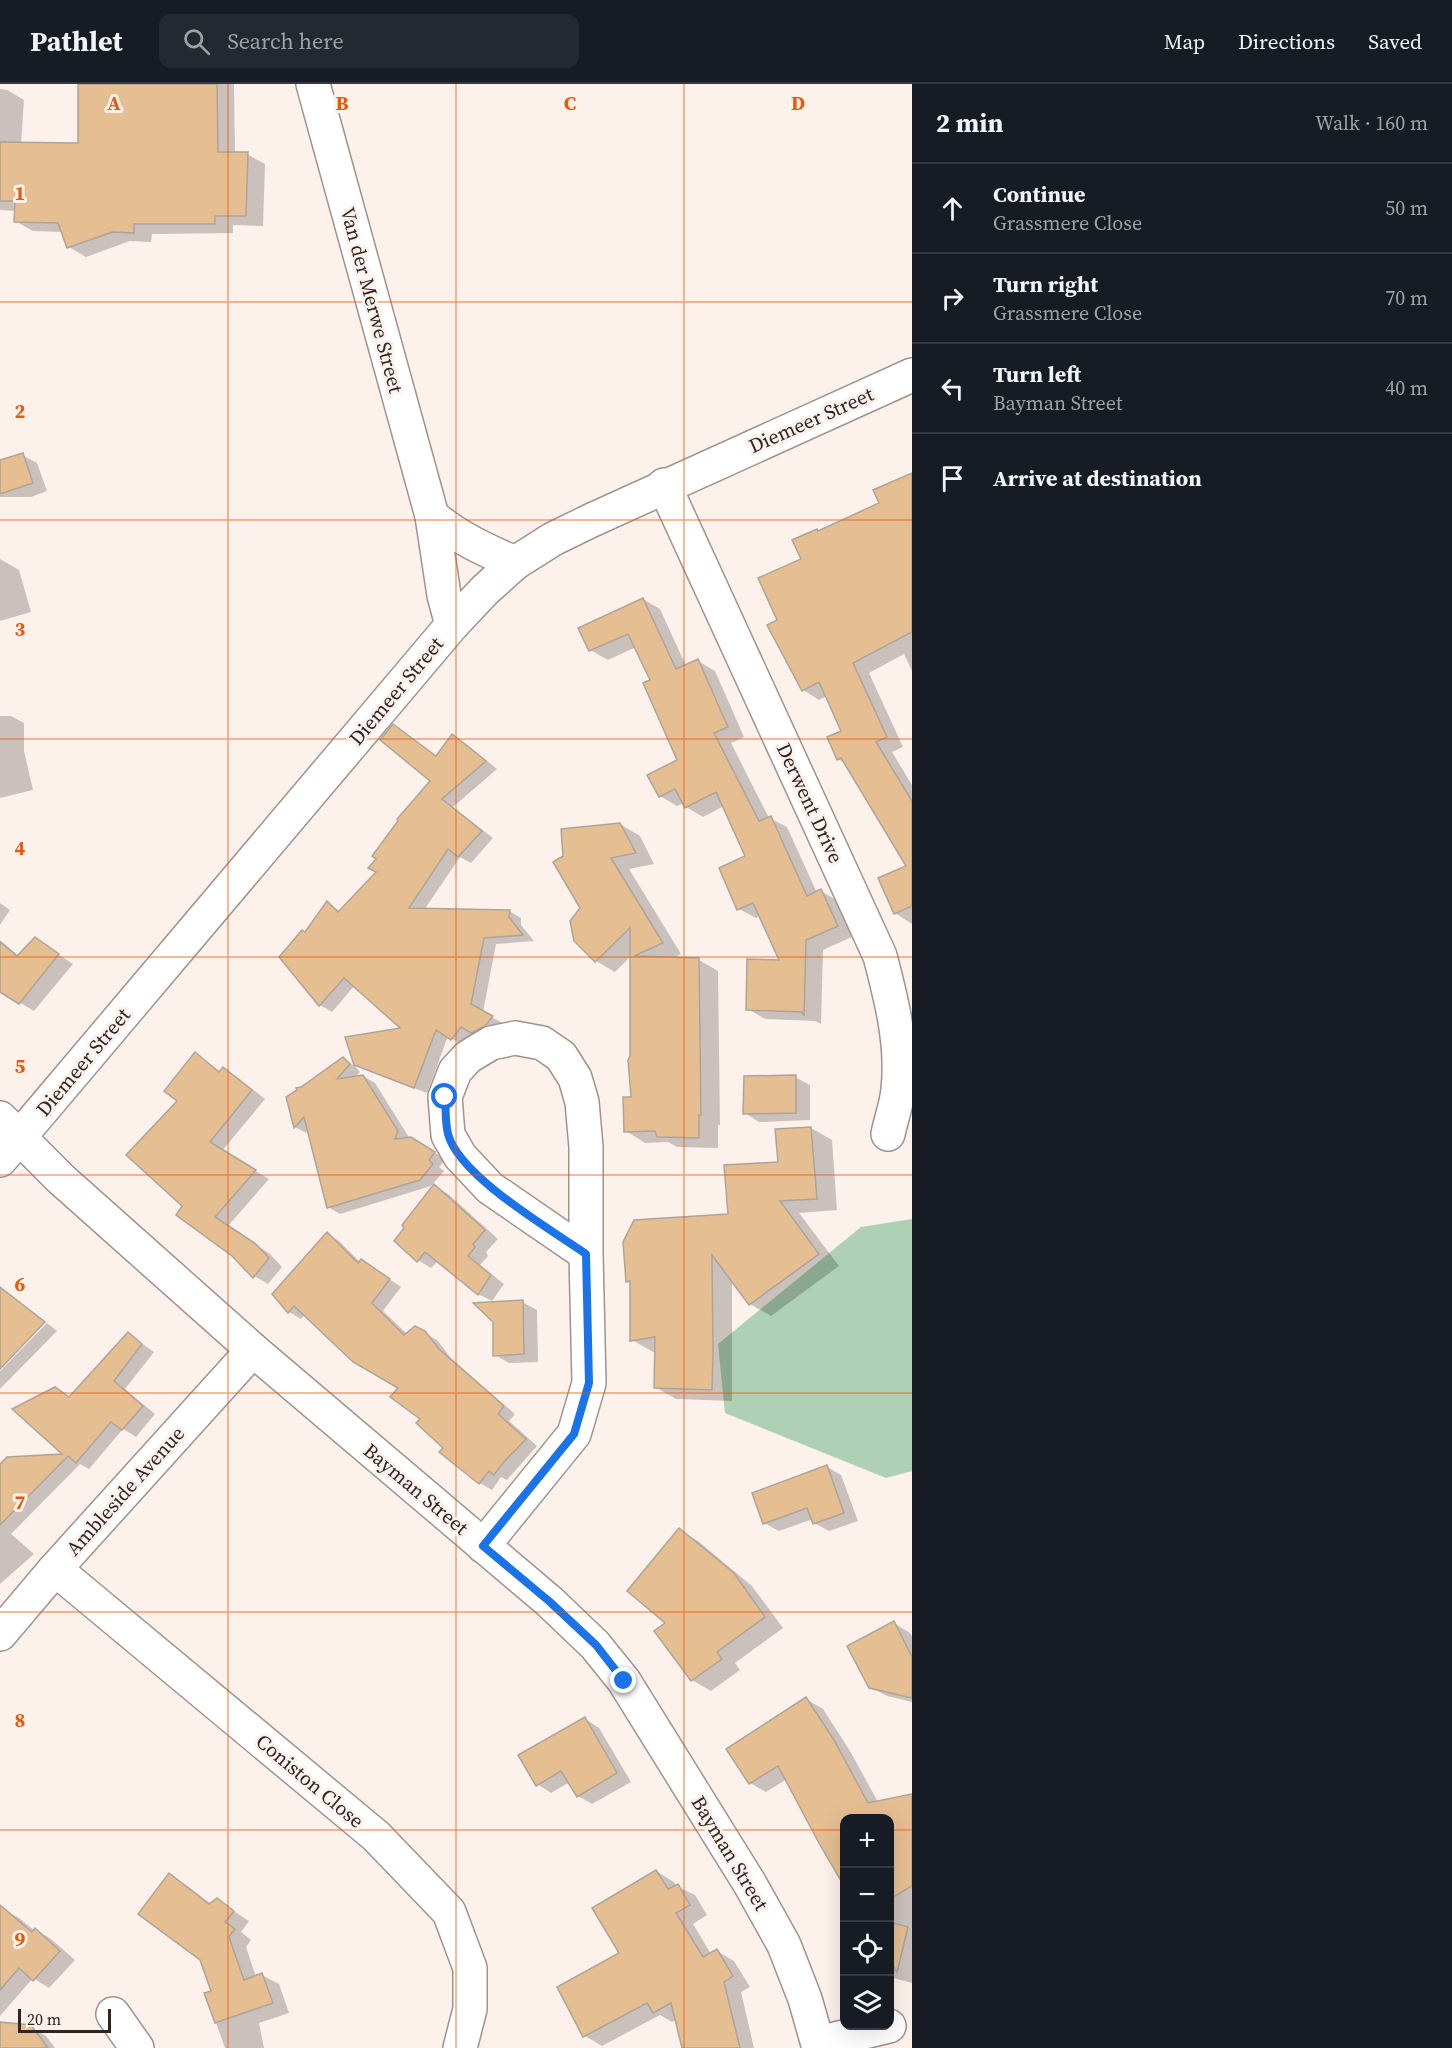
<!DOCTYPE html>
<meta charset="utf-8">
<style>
:root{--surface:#171b24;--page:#242831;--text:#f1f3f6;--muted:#9ea1a6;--line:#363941}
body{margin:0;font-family:"Source Serif 4",serif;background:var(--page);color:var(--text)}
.controls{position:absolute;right:18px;bottom:18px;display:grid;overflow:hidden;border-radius:12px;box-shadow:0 6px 24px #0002}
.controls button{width:54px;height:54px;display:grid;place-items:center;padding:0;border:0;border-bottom:2px solid var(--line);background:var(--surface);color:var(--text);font:30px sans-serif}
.scale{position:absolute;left:18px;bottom:15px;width:93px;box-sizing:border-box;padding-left:6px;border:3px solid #2c2624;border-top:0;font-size:16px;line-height:21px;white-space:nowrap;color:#2c2624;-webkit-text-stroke:4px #fdf1ec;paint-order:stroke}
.stop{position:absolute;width:18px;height:18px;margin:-14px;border:4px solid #1a73e8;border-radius:50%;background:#fff}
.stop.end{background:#1a73e8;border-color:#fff;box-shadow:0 2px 6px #0008}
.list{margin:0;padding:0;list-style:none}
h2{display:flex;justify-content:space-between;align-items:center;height:78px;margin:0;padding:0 24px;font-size:26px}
h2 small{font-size:20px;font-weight:400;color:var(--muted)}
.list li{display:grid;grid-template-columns:39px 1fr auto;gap:18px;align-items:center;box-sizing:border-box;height:90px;padding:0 24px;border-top:2px solid var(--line)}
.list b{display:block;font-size:22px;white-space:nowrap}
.list p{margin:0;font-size:20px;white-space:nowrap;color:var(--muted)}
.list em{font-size:20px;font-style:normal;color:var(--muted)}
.icon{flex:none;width:33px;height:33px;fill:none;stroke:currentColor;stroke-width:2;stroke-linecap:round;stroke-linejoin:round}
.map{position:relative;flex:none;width:912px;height:1964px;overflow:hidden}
header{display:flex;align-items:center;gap:36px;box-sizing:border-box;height:84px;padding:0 30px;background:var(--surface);border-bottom:2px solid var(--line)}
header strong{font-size:28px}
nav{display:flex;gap:33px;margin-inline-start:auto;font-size:21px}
.search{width:420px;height:54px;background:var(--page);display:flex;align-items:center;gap:15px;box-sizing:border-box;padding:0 21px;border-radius:12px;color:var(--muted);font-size:22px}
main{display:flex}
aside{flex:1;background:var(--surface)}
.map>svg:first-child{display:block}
.green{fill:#aed1b5}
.shadow{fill:#0003}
.building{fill:#e5be92;stroke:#aea499;stroke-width:1.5}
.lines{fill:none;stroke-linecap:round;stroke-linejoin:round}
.minor-casing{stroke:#a0928c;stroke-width:36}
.tertiary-casing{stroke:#a0928c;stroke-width:36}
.minor{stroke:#fff;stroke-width:33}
.tertiary{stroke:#fff;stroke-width:33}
.route{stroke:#1a73e8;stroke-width:8}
.grid{fill:none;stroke:#e8590c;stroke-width:1.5;stroke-opacity:0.55}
.labels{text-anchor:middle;stroke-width:6;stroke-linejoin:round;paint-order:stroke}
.street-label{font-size:20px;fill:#2c2624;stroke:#fdf1ec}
.grid-label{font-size:20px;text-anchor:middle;font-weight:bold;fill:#e8590c;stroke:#fdf1ec;stroke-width:6;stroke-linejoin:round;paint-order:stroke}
</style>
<header>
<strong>Pathlet</strong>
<div class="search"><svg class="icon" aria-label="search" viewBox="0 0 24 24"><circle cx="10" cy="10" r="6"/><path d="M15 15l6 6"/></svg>Search here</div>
<nav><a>Map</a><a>Directions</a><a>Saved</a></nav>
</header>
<main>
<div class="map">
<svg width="912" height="1964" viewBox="0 0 912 1964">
<rect width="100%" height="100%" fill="#fdf1ec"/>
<polygon class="green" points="912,1135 912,1387 886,1394 725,1329 718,1260 861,1143"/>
<g class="shadow">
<polygon points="79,0 234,0 235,70 247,70 265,80 263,142 233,141 233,149 152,150 151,158 130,157 86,173 69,163 63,148 33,147 15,137 16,127 0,126 0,5 7,6 24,16 21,60 80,61"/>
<polygon points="22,371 37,379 47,407 31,413 0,413 0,378"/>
<polygon points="912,390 912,587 904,570 869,589 903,663 892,668 912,701 912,840 895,829 908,782 846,680 838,675 843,647 827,612 819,616 803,606 779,537 803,476 819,448 881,420"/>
<polygon points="0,475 19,486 31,528 0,537"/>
<polygon points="643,515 660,525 686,582 698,577 715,587 744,653 731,659 769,734 787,743 817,809 821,807 838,817 854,852 823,866 821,940 815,937 765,935 748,925 781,878 760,832 756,834 739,825 747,773 724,722 703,733 686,723 684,719 677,722 660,712 679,677 652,597 636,563 608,576 590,566"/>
<polygon points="0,632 11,632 24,639 24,667 33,706 0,714"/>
<polygon points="394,642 437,673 453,652 465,659 497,685 453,723 493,754 471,779 460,773 424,826 509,827 521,834 521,841 534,857 496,860 483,928 504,940 485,955 474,949 464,962 448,952 427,1009 368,987 355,980 403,945 355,901 332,928 320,921 305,849 327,819 340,827 378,788 432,697"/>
<polygon points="620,740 640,752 654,780 629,785 681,870 671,875 699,876 718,887 720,1041 718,1041 718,1064 677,1063 668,1058 645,1059 626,1047 632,1014 631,872 615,888 596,877 575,856 582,824"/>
<polygon points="0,819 10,826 0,841"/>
<polygon points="35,855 73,880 34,927 0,907 0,856 19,872"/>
<polygon points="195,970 221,988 224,985 237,993 265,1015 222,1067 269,1095 228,1142 270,1170 282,1183 268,1200 254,1192 232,1172 178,1131 184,1122 179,1017"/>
<polygon points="343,975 355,982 360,988 355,993 363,992 375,999 410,1055 446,1075 439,1083 444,1087 431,1102 340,1130 328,1123 309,1046 306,1049 295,1043"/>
<polygon points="795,993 810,1001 810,1036 759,1038 745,1029"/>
<polygon points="811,1044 832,1056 837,1126 799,1129 839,1182 771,1232 750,1220 732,1196 732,1317 676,1315 655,1303 656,1267 653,1268 632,1256 631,1199 627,1197 730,1131"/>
<polygon points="435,1102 448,1110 498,1155 486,1168 488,1172 480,1181 504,1200 492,1217 478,1210 438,1177 431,1184 418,1176"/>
<polygon points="327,1150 339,1157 360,1178 373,1184 401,1203 383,1227 407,1250 415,1244 437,1256 451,1274 515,1330 509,1337 537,1362 507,1396 501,1393 492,1406 480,1399 441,1367 445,1364 400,1304 305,1230 301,1235 289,1228 274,1210"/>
<polygon points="0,1203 45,1237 0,1283"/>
<polygon points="522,1218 537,1226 538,1278 509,1279 495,1271 495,1237"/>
<polygon points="47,1239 57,1247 0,1305 0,1287"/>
<polygon points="128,1250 154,1268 125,1305 155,1330 136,1353 123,1345 89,1385 80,1380 11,1450 34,1470 0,1500 0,1383 66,1371 70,1314"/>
<polygon points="827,1383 841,1391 858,1437 829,1447 814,1439 813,1435 779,1447 764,1439"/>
<polygon points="679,1446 698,1457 752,1502 783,1544 735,1579 740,1586 711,1607 692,1596 667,1539"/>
<polygon points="894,1539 910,1549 912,1552 912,1618 887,1612 870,1603"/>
<polygon points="806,1615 823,1625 850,1667 878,1718 912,1711 912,1899 890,1893 890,1734 844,1734 844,1799 787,1695 766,1708 750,1699"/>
<polygon points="585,1635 599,1644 631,1698 592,1720 578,1712 570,1698 551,1709 537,1700"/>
<polygon points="656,1787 674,1798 676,1802 695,1811 707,1831 693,1840 711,1870 717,1867 734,1877 750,1903 741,1908 754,1964 683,1964 676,1935 672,1938 660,1931 602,1962 585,1952"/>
<polygon points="170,1791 186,1801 211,1820 217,1816 249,1837 241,1848 251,1856 246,1863 256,1893 262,1891 279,1900 289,1929 259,1939 264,1964 225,1964 206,1910 213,1908"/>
<polygon points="4,1826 19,1834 35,1847 36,1846 51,1855 75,1876 49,1904 33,1894 0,1932 0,1830"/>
<polygon points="0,1940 30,1943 46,1952 55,1964 0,1964"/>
</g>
<g class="building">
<polygon points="78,0 217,0 218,68 248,68 246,132 215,132 215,140 134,140 134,149 112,148 67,164 58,139 14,138 15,117 0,117 0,58 78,59"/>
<polygon points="23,369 33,399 0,410 0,376"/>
<polygon points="912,389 912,548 853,579 887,653 876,658 912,717 912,822 894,830 878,794 906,782 841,674 837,676 827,653 841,647 819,598 802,607 767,541 777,536 758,494 801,475 792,456 817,445 818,447 879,419 873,406"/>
<polygon points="643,514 676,585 698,575 728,643 714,649 759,737 771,732 807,812 821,805 838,842 806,856 804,932 802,928 746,926 747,875 779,876 753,819 737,826 719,784 745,772 716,708 685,724 675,705 659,713 647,691 677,676 643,599 650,596 628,550 589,567 578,544"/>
<polygon points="393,640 436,672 452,650 486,677 442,715 482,747 458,773 448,765 409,824 510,826 509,833 523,851 484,854 471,920 493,932 485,942 471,949 461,943 451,956 436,946 414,1004 354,981 345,953 400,944 344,894 319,922 279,873 302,846 305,848 327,817 338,828 376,788 368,784 376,775 372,772 398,737 397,735 430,697 380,656"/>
<polygon points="620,739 636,769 611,774 663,859 634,872 699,874 701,1031 699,1031 699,1054 657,1053 655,1047 624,1048 623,1013 631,1013 628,976 630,972 630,844 595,878 574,857 570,837 580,824 553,778 563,772 561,745"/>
<polygon points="35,853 59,870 19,920 0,908 0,858 17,872"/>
<polygon points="195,968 219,988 223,983 252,1006 210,1058 256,1086 215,1133 256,1160 269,1174 253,1194 232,1172 176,1131 182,1122 126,1071 177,1017 164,1007"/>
<polygon points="343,973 350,980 337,995 363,991 398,1047 395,1055 411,1053 435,1068 429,1076 433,1080 420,1096 327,1124 304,1033 294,1044 286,1013 297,1006 296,1004 301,1003"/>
<polygon points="796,991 796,1029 743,1030 744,992"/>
<polygon points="811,1043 817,1115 780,1117 819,1170 749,1221 712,1171 713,1266 712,1306 654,1304 655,1253 630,1257 630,1197 626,1198 623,1158 634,1136 728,1130 724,1081 778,1078 775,1045"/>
<polygon points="434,1100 485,1146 473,1160 475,1163 468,1172 491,1191 478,1211 425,1168 417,1178 394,1157 404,1144 402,1141"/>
<polygon points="327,1148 358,1179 361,1175 390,1195 372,1219 404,1251 415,1242 425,1247 439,1265 504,1322 498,1330 526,1355 502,1380 494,1391 489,1387 479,1400 439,1368 443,1364 416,1339 420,1335 390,1313 398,1304 353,1278 294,1222 288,1229 272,1210"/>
<polygon points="0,1203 45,1238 0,1285"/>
<polygon points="523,1216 524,1270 493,1272 493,1238 473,1219"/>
<polygon points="128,1248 142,1260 114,1297 143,1322 122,1346 111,1338 76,1379 68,1372 0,1441 0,1380 7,1373 62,1370 12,1325 55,1303 69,1313"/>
<polygon points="827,1381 844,1429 813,1440 807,1424 763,1440 752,1409"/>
<polygon points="679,1444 734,1489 765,1533 717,1568 722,1575 691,1597 654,1547 665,1539 627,1507"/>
<polygon points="894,1537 912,1573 912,1614 869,1604 847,1562"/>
<polygon points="806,1613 834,1656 868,1719 912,1710 912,1802 890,1815 890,1734 844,1734 844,1802 820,1761 778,1682 749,1700 726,1665"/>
<polygon points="585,1633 617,1689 577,1713 561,1687 536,1702 518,1671"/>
<polygon points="656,1786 668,1805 678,1800 690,1821 676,1829 703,1873 717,1865 733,1892 724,1898 740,1964 682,1964 671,1919 653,1929 647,1919 583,1953 557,1903 619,1869 592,1824"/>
<polygon points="169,1789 209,1820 217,1814 234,1827 225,1838 235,1845 229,1853 244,1896 262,1889 273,1919 215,1939 204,1909 211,1907 200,1876 138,1830"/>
<polygon points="0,1821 32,1848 35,1844 60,1867 33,1897 19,1884 0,1906"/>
<polygon points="890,1838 908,1843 897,1888 890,1877"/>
<polygon points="0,1938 31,1941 48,1964 0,1964"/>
</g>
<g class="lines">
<g class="minor-casing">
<g id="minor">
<polyline points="313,0 432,432 444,511 452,541"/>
<path d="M 664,401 L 880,872 C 891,914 903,960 898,1005 C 897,1020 891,1035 888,1050"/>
<path d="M 432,432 C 457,453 485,466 515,479"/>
<polyline points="0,1034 61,1095 253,1266 550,1518 595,1561 624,1597 750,1800 784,1861 805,1915 819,1964"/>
<polyline points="483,1462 574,1350 589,1299 586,1170 586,1063 582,1018 575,994 561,972 542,959 515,954 491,959 468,973 455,987 445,1013 448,1051 460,1072 490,1104 586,1170"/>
<polyline points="55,1485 376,1752 449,1828 470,1884 470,1925 460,1964"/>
<polyline points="0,1550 55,1485 253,1266"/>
<polyline points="113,1930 137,1964"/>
<polyline points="818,1959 889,1942"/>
</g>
</g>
<g class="tertiary-casing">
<polyline id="tertiary" points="0,1076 452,541 485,506 515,479 553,455 592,436 912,291"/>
</g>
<use href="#minor" class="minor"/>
<use href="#tertiary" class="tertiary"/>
</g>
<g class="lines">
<path class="route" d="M 445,1013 C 446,1025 445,1038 448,1050 C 459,1092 550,1145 586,1170 L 589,1299 L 574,1350 L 483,1462 L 550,1518 L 596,1561 L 624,1597"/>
</g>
<path class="grid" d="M 228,0 L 228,1964M 456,0 L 456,1964M 684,0 L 684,1964M 0,218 L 912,218M 0,436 L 912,436M 0,655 L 912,655M 0,873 L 912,873M 0,1091 L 912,1091M 0,1309 L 912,1309M 0,1528 L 912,1528M 0,1746 L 844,1746M 890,1746 L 912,1746"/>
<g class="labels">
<g class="street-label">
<text transform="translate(372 216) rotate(75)" y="7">Van der Merwe Street</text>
<text transform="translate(811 336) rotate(-24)" y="7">Diemeer Street</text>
<text transform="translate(396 607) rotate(-50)" y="7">Diemeer Street</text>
<text transform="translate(810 719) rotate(65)" y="7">Derwent Drive</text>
<text transform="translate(83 978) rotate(-50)" y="7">Diemeer Street</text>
<text transform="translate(416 1405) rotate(40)" y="7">Bayman Street</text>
<text transform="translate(125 1407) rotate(-48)" y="7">Ambleside Avenue</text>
<text transform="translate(310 1697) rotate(40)" y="7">Coniston Close</text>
<text transform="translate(730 1769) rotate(59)" y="7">Bayman Street</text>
</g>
</g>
<g class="grid-label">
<text x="114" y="26">A</text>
<text x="342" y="26">B</text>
<text x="570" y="26">C</text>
<text x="798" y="26">D</text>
<text x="20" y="116">1</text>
<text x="20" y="334">2</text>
<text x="20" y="552">3</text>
<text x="20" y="771">4</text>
<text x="20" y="989">5</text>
<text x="20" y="1207">6</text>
<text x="20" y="1425">7</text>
<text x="20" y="1643">8</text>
<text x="20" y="1862">9</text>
</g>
</svg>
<div class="controls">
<button>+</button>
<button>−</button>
<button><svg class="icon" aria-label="locate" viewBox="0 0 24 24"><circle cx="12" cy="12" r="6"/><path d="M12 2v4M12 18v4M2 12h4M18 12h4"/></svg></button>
<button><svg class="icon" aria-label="layers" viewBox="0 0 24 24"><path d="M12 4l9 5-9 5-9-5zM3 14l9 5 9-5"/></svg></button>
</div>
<div class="scale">20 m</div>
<div class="stop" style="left:445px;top:1013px"></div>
<div class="stop end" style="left:624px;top:1597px"></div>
</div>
<aside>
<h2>2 min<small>Walk · 160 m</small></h2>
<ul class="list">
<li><svg class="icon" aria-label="ahead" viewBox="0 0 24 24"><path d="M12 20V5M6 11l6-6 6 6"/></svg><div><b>Continue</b><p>Grassmere Close</p></div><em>50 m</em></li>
<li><svg class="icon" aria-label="right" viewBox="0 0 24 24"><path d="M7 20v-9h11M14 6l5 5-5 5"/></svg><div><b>Turn right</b><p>Grassmere Close</p></div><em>70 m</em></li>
<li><svg class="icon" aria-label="left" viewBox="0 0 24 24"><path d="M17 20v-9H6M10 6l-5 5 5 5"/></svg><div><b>Turn left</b><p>Bayman Street</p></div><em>40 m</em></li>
<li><svg class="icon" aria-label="arrive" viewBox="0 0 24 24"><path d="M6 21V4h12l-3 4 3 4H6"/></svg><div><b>Arrive at destination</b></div></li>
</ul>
</aside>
</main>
